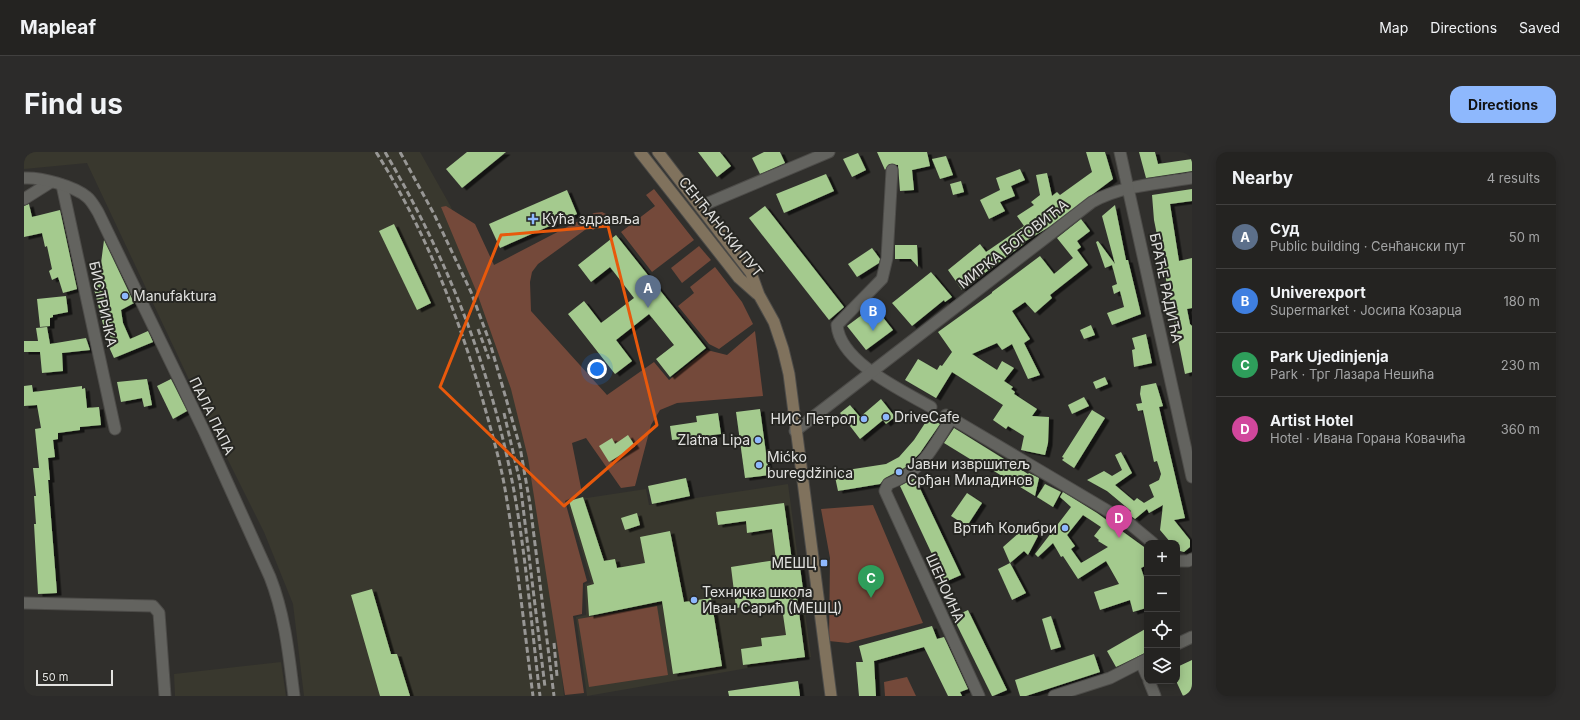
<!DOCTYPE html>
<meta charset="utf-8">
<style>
:root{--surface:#242321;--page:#2c2b2a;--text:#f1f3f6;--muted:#a3a4a5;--line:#41403f;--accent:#8eb8fd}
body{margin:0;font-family:Inter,sans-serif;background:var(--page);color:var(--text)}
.controls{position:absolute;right:12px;bottom:12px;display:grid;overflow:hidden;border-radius:8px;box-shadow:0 2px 10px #0003}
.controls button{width:36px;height:36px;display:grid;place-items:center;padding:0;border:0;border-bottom:1px solid var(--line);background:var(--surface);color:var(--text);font:20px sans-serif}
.scale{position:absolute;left:12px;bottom:10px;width:77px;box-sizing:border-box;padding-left:4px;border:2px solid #e2e2e0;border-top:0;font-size:11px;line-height:14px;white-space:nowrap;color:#e2e2e0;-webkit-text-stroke:3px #262622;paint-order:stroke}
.you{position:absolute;left:573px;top:217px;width:14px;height:14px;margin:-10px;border:3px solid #fff;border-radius:50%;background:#1a73e8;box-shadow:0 0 0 6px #1a73e833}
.badge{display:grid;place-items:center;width:26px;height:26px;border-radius:50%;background:var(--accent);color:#fff;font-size:13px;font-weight:700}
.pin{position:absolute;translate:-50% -33px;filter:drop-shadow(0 1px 2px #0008)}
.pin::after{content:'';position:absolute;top:21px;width:14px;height:12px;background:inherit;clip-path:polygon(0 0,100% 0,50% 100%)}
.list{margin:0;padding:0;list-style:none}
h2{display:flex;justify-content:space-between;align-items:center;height:52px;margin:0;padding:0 16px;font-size:17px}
h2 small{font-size:13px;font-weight:400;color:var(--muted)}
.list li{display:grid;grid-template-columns:26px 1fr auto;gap:12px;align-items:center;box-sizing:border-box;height:64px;padding:0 16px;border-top:1px solid var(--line)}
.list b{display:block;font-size:15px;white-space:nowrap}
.list p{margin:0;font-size:13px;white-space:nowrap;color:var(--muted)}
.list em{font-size:13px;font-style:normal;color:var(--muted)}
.icon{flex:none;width:22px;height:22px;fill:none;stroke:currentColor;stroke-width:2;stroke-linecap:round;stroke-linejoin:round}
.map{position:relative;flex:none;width:1168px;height:544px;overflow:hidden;border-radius:12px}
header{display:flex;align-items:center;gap:24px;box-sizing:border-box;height:56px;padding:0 20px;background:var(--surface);border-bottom:1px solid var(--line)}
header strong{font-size:19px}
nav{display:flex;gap:22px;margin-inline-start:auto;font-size:14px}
.intro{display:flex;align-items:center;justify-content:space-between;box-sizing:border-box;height:96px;padding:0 24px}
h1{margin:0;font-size:28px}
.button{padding:10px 18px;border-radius:12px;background:var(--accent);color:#111;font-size:14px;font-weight:700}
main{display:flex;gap:24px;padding:0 24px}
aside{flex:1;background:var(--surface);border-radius:12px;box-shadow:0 2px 10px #0003}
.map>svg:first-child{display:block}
.built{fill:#39382e}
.green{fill:#74493a}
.building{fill:#a4ca8e;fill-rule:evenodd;filter:url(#shadow)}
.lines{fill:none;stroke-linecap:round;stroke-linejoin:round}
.minor-casing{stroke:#4d4c49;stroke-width:13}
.tertiary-casing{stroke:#4d4c49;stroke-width:13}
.secondary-casing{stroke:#4d4c49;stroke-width:13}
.minor{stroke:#63635f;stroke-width:11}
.tertiary{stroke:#63635f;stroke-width:11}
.secondary{stroke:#80725d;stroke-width:11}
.rail{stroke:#989795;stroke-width:3;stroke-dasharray:6 3;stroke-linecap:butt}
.marked{fill:none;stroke:#e8590c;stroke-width:3;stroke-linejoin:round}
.poi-dot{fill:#8eb8fd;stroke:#262622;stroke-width:1.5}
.labels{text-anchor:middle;stroke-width:4;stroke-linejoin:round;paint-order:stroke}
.poi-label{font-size:14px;fill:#e2e2e0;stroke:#262622;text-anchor:start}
.street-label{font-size:14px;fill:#e2e2e0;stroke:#262622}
</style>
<header>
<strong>Mapleaf</strong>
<nav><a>Map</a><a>Directions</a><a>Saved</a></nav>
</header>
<div class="intro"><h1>Find us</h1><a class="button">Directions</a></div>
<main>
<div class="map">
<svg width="1168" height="544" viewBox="0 0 1168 544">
<defs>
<filter id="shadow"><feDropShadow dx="4.5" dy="2.5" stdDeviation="0" flood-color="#0009"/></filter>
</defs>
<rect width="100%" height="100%" fill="#302f2c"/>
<g class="built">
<polygon points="0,0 396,0 427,55 457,142 477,186 520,357 540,544 280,544 269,452 240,380 185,270 63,11 0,17"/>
<polygon points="764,332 787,505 563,544 552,465 562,463 561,432 567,430 543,349 622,337 625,353"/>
<polygon points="257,510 262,544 151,544 150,522"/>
</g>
<g class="green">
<polygon points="630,37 670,88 628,120 597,80 631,54 622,43"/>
<polygon points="422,54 451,72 470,113 570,61 578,60 584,63 586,67 569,78 565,75 514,112 508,120 506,130 507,159 583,243 630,210 645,228 683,198 703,203 731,179 739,244 653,251 636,258 627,273 611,334 597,336 562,286 548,291 558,341 541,349 563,429 559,431 558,462 549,464 560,541 541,543 504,306 487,237 453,141 417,55"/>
<polygon points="675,94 687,108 658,131 647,116"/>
<polygon points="691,115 718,150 729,172 695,197 685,192 654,154 670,141 666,135"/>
<polygon points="849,353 899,471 824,491 805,489 806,406 797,357"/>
<polygon points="633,454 644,523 565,535 554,467"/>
<polygon points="883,525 892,544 861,544 860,530"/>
</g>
<g class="building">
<polygon points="443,0 482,0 438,36 422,17"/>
<polygon points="674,0 696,0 707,14 693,25"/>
<polygon points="740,0 756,0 761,11 736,22 728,6"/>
<polygon points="853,0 903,0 906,14 888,18 890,38 876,39 874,13 865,12 861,18"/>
<polygon points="1062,0 1081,0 1089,27 1025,75 1000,90 1001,91 938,138 924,118 956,92 962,100 1000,74 993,64 1010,53 1007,50 1016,43 1012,23 1023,21 1028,44 1033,40 1036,43 1068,20"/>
<polygon points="1115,0 1131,0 1134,12 1168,7 1168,19 1122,26"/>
<polygon points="834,1 842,18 828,25 819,7"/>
<polygon points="922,4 929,23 916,27 908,7"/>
<polygon points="996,17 1001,28 987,34 991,44 976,50 981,59 965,67 956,48 976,38 972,26"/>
<polygon points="802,22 810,39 760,61 752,42"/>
<polygon points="937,29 940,40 929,43 926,32"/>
<polygon points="1168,37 1168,49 1146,52 1155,109 1168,106 1168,156 1163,157 1166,172 1168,174 1168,220 1161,222 1130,68 1128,43"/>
<polygon points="543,38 553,62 476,96 465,72"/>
<polygon points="5,52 8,65 36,58 53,137 39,141 34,125 28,128 25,119 28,117 23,94 21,95 18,81 0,85 0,54"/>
<polygon points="1091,53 1102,108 1104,108 1117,162 1088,173 1083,161 1100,155 1096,139 1090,142 1088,134 1093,132 1088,113 1081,116 1072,90 1074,89 1091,112 1078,64"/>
<polygon points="741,54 820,155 805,168 725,66"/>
<polygon points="1057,67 1066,79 1053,89 1057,95 1053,98 1064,113 1026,143 1028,146 1011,161 1001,150 988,159 1006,187 1000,191 1016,223 1004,227 988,192 978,198 973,191 948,202 973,218 978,209 990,216 980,229 989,235 987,237 991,240 990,242 1013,257 1008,264 1025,265 1024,291 1021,303 997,298 1000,284 984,274 982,277 969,268 979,253 928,220 912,246 881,228 894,207 913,218 916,213 918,214 928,200 914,180 968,141 968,140 1016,104 1030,122 1049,106 1033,86"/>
<polygon points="370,72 407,151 393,158 355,79"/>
<polygon points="592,83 682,196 646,225 632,207 650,193 625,162 592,188 608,209 591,222 544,162 560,149 577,171 610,146 586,115 567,130 554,113"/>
<polygon points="80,88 110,151 97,158 99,171 106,187 124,179 129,190 90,206 85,195 90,194 84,179 81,180 69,133 73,131 72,129 79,126 76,119"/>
<polygon points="871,93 893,93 894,115 887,107 871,107"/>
<polygon points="848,96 856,107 855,111 833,125 824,112"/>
<polygon points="907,120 928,145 921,150 920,148 888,174 868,151"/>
<polygon points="42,144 44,160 29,163 29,165 26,166 26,174 16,175 13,147"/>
<polygon points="850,154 869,178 842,198 823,174"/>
<polygon points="1067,173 1071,183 1060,187 1056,178"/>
<polygon points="23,175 26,192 62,186 66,198 38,201 39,219 18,221 16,200 0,200 0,189 14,189 12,176"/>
<polygon points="1122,182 1128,211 1110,215 1108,198 1111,197 1108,186"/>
<polygon points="1081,225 1084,232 1072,237 1069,230"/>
<polygon points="123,227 128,253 120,255 118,246 97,250 93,230"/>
<polygon points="147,227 163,259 149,267 133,234"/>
<polygon points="1132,231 1139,254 1135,255 1161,366 1150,368 1166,388 1166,395 1160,400 1156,399 1153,396 1153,391 1147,391 1136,378 1139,353 1125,361 1123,357 1111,367 1104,362 1107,359 1083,339 1063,328 1080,319 1088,324 1098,318 1091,303 1097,300 1108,321 1091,333 1110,349 1113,346 1120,351 1130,345 1125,333 1135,328 1137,322 1133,309 1130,310 1119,258 1114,259 1112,252 1118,251 1116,242 1117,234"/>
<polygon points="8,233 9,240 58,234 58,237 61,236 63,256 75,255 77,273 56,275 56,278 34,281 34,287 29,288 31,305 24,306 26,328 24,328 33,441 14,442 10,372 12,372 10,344 12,344 9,316 15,316 11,277 17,276 13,253 0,254 0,234"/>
<polygon points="1060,245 1065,254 1048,262 1044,253"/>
<polygon points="857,247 871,265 862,272 859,268 836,287 816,261 826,253 836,265"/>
<polygon points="736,257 745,323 721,326 712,260"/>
<polygon points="1068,258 1081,266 1050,316 1038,308 1040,306 1038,305"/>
<polygon points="694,261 697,282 648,288 646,274 673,270 672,264"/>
<polygon points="905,265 916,272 896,301 882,315 861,326 856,332 814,339 810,320 862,312 875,305 890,288"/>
<polygon points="930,276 1004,322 1005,321 1015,326 1011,344 965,316 964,318 920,291"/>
<polygon points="604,283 611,294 585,310 575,294 588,286 591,292"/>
<polygon points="662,326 666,344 628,352 624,334"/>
<polygon points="891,326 937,423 921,430 876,334"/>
<polygon points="1021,332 1037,340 1029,355 1013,345"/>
<path d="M 1039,340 L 1073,361 L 1120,395 L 1123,400 L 1123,413 L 1117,416 L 1123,434 L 1122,456 L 1109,460 L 1106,448 L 1076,458 L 1070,440 L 1095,432 L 1082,409 L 1054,427 L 1039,404 L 1037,405 L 1029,391 L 1014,405 L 1011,402 L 1047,355 L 1036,345 ZM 1059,363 L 1077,375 L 1070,384 L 1075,388 L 1074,389 L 1084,395 L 1057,411 L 1047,397 L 1051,394 L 1043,383 Z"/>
<polygon points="943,341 958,351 943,374 927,364"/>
<polygon points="559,345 580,409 591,407 593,416 621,411 616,385 646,379 660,450 687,446 698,514 649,522 638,449 565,464 563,434 570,432 545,349"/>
<polygon points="760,351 769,416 776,415 779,437 772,438 781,505 719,513 717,497 738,494 737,486 762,483 757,449 712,456 707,415 752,408 748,377 723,381 722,369 694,373 692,360"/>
<polygon points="613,361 616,373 601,378 597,366"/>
<polygon points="1004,373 1014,384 1004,403 1000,399 986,411 979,395"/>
<polygon points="986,411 1002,441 988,448 974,417"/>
<polygon points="348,437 367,502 373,502 386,544 356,544 327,443"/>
<polygon points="944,458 983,538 969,544 968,544 929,465"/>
<polygon points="1027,464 1037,495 1027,498 1018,467"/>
<polygon points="908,474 913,487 920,485 944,537 936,540 938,544 924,544 900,495 850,509 852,544 835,544 832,510 839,510 835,494"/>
<polygon points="1123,476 1123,500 1092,515 1083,499"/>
<polygon points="1070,502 1076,520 1002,544 996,544 991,528"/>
<polygon points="1168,508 1168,544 1159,544 1153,531 1153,515"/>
<polygon points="774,529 776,544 705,544 704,539"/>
</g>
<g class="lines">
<g class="minor-casing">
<g id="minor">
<path d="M 868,18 L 863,106 L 858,127 L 813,173 C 816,210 877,238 907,255"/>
<polyline points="38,33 91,277"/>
<polyline points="0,47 27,30"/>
<polyline points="677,54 805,0"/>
<polyline points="922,263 1106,372 1129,391"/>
<path d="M 927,267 C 907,298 900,318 864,332 L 861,339 L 955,544"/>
<path d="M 771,279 L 1068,50 C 1098,33 1134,32 1168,26"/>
<polyline points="1153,409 1164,409 1168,407"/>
<polyline points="0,451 129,454 135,461 141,544"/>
<polyline points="1153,492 1168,485"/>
<polyline points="1117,510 1123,524"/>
<polyline points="1125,529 1131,544"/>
<polyline points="1030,544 1086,526 1123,507"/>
</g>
</g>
<g class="tertiary-casing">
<g id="tertiary">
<polyline points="1096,0 1168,325"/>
<path d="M 0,26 C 17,25 50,34 63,45 C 67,48 71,55 74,60 L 181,281 L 246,425 C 261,463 265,504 270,544"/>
</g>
</g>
<g class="secondary-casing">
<g id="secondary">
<polyline points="616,0 715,126 733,142"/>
<polyline points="634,0 727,121 735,143 750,170 759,197 765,222 807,544"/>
</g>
</g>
<use href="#minor" class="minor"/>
<use href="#tertiary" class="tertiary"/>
<use href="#secondary" class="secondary"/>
<g class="rail">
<path d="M 352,0 C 401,77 434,163 459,249 C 467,278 476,308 481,337 C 493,406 500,475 509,544"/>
<path d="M 361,0 C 415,92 457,191 481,296 C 500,376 506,462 516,544"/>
<polyline points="376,0 410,62 447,140 466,191 496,295 506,352 530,544"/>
<polyline points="454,177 465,207"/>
<polyline points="480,261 496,330 521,535"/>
<polyline points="530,491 533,524"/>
</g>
</g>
<path class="marked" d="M 584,74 L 633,273 L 540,354 L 416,235 L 477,83 Z"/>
<g class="poi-dot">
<path d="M507 61h4v4h4v4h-4v4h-4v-4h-4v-4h4z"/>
<circle cx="101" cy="144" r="4"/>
<circle cx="862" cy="265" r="4"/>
<circle cx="840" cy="267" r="4"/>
<circle cx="734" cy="288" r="4"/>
<circle cx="735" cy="313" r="4"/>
<circle cx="875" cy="320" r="4"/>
<circle cx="1041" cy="376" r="4"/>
<rect x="796" y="407" width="8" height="8" rx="2"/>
<circle cx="670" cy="448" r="4"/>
</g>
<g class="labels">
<g class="poi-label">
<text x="518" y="72">Кућа здравља</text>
<text x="109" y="149">Manufaktura</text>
<text x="870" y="270">DriveCafe</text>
<text x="832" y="272" text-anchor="end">НИС Петрол</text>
<text x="726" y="293" text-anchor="end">Zlatna Lipa</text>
<text x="743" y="310">Mićko<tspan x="743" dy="16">buregdžinica</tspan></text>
<text x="883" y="317">Јавни извршитељ<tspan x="883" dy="16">Срђан Миладинов</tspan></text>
<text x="1033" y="381" text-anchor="end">Вртић Колибри</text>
<text x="792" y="416" text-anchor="end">МЕШЦ</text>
<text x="678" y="445">Техничка школа<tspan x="678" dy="16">Иван Сарић (МЕШЦ)</tspan></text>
</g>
<g class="street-label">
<text transform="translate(697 75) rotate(51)" y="5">СЕНЋАНСКИ ПУТ</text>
<text transform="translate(989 92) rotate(-38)" y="5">МИРКА БОГОВИЋА</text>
<text transform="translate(1142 136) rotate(78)" y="5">БРАЋЕ РАДИЋА</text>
<text transform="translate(79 152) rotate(78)" y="5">БИСТРИЧКА</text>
<text transform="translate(188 264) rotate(64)" y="5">ПАЛА ПАПА</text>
<text transform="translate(921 436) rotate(66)" y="5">ШЕНОИНА</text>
</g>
</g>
</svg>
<div class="controls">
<button>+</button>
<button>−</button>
<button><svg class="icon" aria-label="locate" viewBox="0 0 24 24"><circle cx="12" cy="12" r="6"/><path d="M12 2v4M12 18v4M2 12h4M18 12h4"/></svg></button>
<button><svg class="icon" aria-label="layers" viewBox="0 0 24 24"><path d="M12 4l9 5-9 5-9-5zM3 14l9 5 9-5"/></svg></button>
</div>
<div class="scale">50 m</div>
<div class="you"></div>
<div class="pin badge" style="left:624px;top:156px;background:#5c6f8a">A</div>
<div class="pin badge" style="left:849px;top:179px;background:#3f7fe0">B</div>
<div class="pin badge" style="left:847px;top:446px;background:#2e9e5b">C</div>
<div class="pin badge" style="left:1095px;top:386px;background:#d1479c">D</div>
</div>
<aside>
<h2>Nearby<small>4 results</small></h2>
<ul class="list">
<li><span class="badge" style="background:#5c6f8a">A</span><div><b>Суд</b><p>Public building · Сенћански пут</p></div><em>50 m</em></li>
<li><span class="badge" style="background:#3f7fe0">B</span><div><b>Univerexport</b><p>Supermarket · Јосипа Козарца</p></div><em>180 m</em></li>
<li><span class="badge" style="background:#2e9e5b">C</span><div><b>Park Ujedinjenja</b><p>Park · Трг Лазара Нешића</p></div><em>230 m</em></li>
<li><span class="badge" style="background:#d1479c">D</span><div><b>Artist Hotel</b><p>Hotel · Ивана Горана Ковачића</p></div><em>360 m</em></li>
</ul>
</aside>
</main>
